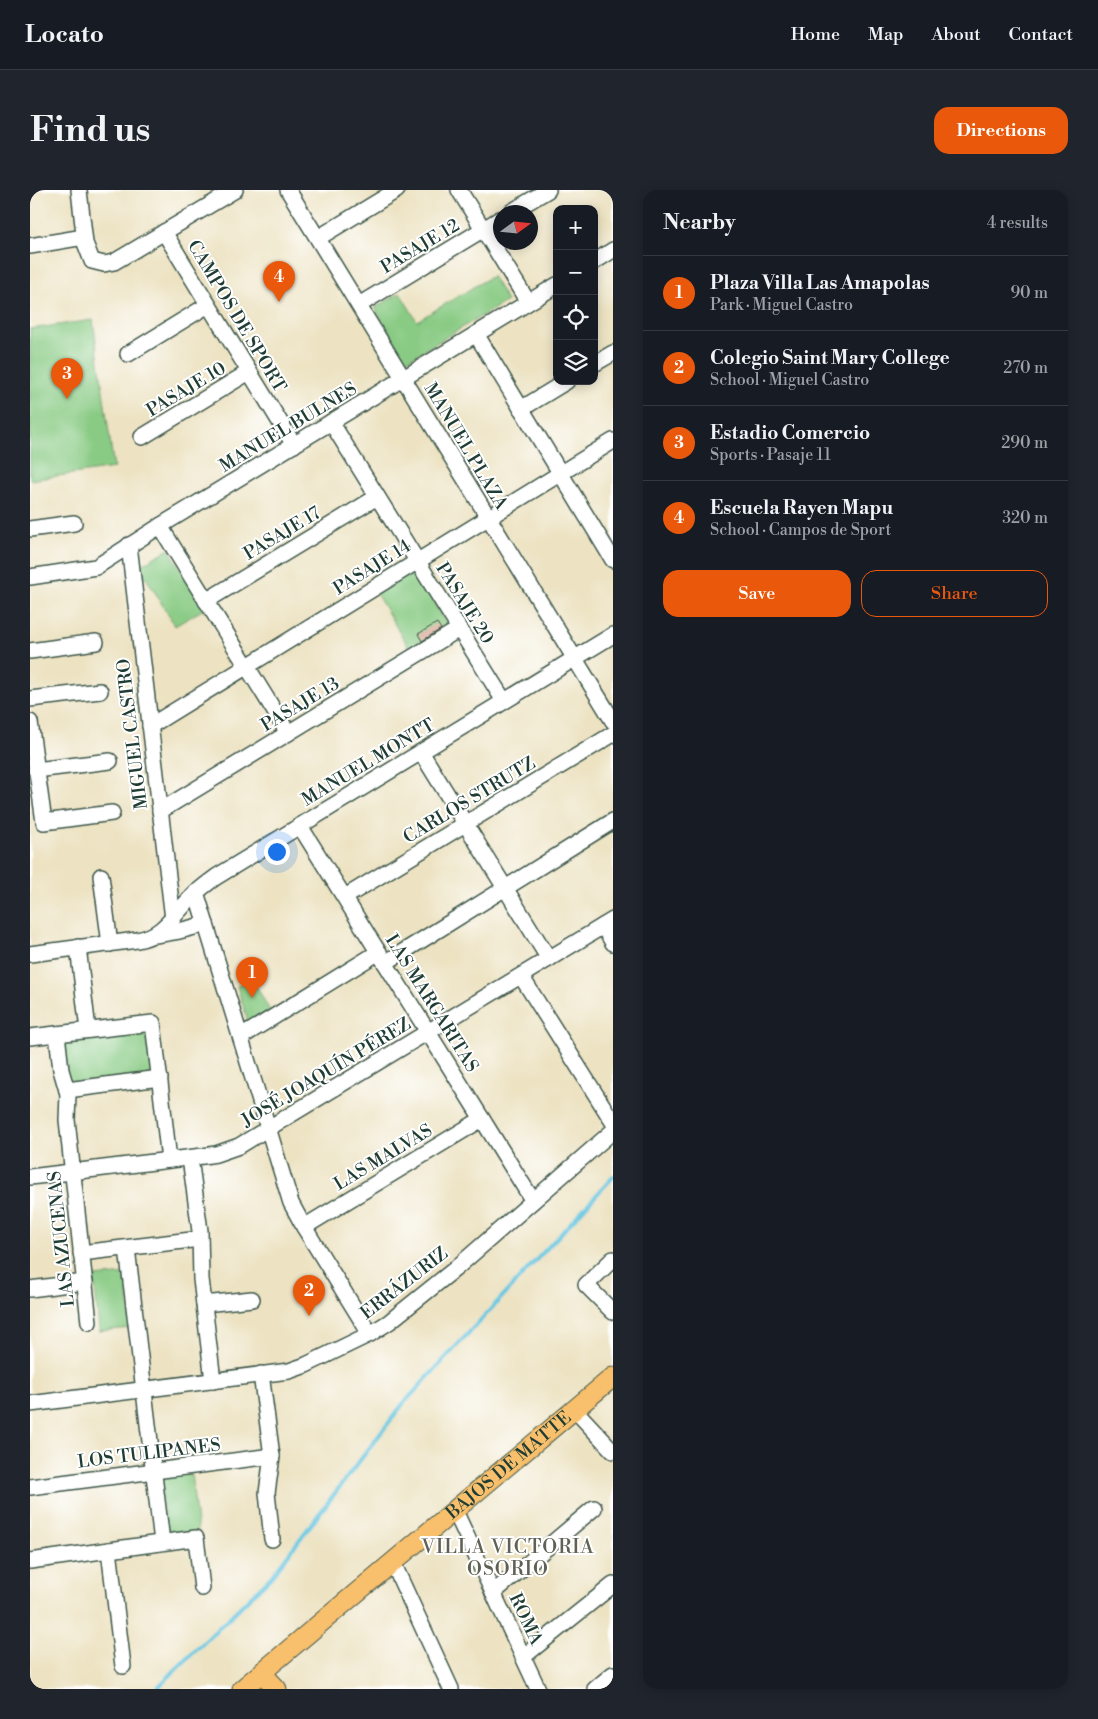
<!DOCTYPE html>
<meta charset="utf-8">
<style>
:root{--surface:#171b24;--page:#20242c;--text:#f1f3f6;--muted:#9ea1a6;--line:#363941;--accent:#ea580c}
body{margin:0;font-family:"Libre Bodoni",serif;background:var(--page);color:var(--text)}
.controls{position:absolute;right:15px;top:15px;display:grid;overflow:hidden;border-radius:10px;box-shadow:0 2px 12px #0003}
.controls button{width:45px;height:45px;display:grid;place-items:center;padding:0;border:0;border-bottom:1px solid var(--line);background:var(--surface);color:var(--text);font:25px sans-serif}
.compass{position:absolute;left:463px;top:15px;width:45px;height:45px;border-radius:50%;background:var(--surface);box-shadow:0 2px 12px #0003;rotate:75deg}
.you{position:absolute;left:246px;top:661px;width:18px;height:18px;margin:-12px;border:4px solid #fff;border-radius:50%;background:#1a73e8;box-shadow:0 0 0 8px #1a73e833}
.badge{display:grid;place-items:center;width:32px;height:32px;border-radius:50%;background:var(--accent);color:#fff;font-size:16px;font-weight:700}
.pin{position:absolute;translate:-50% -41px;filter:drop-shadow(0 1px 2px #0008)}
.pin::after{content:'';position:absolute;top:26px;width:18px;height:15px;background:inherit;clip-path:polygon(0 0,100% 0,50% 100%)}
.list{margin:0;padding:0;list-style:none}
h2{display:flex;justify-content:space-between;align-items:center;height:65px;margin:0;padding:0 20px;font-size:21px}
h2 small{font-size:16px;font-weight:400;color:var(--muted)}
.list li{display:grid;grid-template-columns:32px 1fr auto;gap:15px;align-items:center;box-sizing:border-box;height:75px;padding:0 20px;border-top:1px solid var(--line)}
.list b{display:block;font-size:19px;white-space:nowrap}
.list p{margin:0;font-size:16px;white-space:nowrap;color:var(--muted)}
.list em{font-size:16px;font-style:normal;color:var(--muted)}
.actions{display:flex;gap:10px;padding:15px 20px}
.actions a{flex:1;padding:11px 0;border:1px solid var(--accent);border-radius:15px;text-align:center;font-size:18px;color:var(--accent)}
.actions .main{background:var(--accent);color:#fff}
.icon{flex:none;width:28px;height:28px;fill:none;stroke:currentColor;stroke-width:2;stroke-linecap:round;stroke-linejoin:round}
.map{position:relative;flex:none;width:583px;height:1499px;overflow:hidden;border-radius:15px}
header{display:flex;align-items:center;gap:30px;box-sizing:border-box;height:70px;padding:0 25px;background:var(--surface);border-bottom:1px solid var(--line)}
header strong{font-size:24px}
nav{display:flex;gap:28px;margin-inline-start:auto;font-size:18px}
.intro{display:flex;align-items:center;justify-content:space-between;box-sizing:border-box;height:120px;padding:0 30px}
h1{margin:0;font-size:35px}
.button{padding:12px 22px;border-radius:15px;background:var(--accent);color:#fff;font-size:18px;font-weight:700}
main{display:flex;gap:30px;padding:0 30px}
aside{flex:1;background:var(--surface);border-radius:15px;box-shadow:0 2px 12px #0003}
.map>svg:first-child{display:block}
.green{fill:#89cb84;stroke:#54845c}
.lines{fill:none;stroke-linecap:round;stroke-linejoin:round}
.stream{stroke:#64c6e2;stroke-width:4}
.building{fill:#d9a493}
.minor-casing{stroke:#3e5649;stroke-width:18}
.major-casing{stroke:#3e5649;stroke-width:21}
.minor{stroke:#fff;stroke-width:15}
.major{stroke:#f8bf6c;stroke-width:19}
.labels{text-anchor:middle;stroke-width:4;stroke-linejoin:round;paint-order:stroke}
.street-label{font-size:18px;fill:#1f3d34;stroke:#fff}
.neighbourhood-label{font-size:19px;letter-spacing:1px;fill:#606155;stroke:#fff}
</style>
<header>
<strong>Locato</strong>
<nav><a>Home</a><a>Map</a><a>About</a><a>Contact</a></nav>
</header>
<div class="intro"><h1>Find us</h1><a class="button">Directions</a></div>
<main>
<div class="map">
<svg width="583" height="1499" viewBox="0 0 583 1499">
<rect width="100%" height="100%" fill="#fff"/>
<filter id="ink" filterUnits="userSpaceOnUse"><feTurbulence type="fractalNoise" baseFrequency=".02" numOctaves="2"/><feDisplacementMap in="SourceGraphic" scale="10" xChannelSelector="R" yChannelSelector="G"/><feConvolveMatrix kernelMatrix="1 2 1 2 8 2 1 2 1" color-interpolation-filters="sRGB"/></filter>
<filter id="wash" filterUnits="userSpaceOnUse"><feTurbulence type="fractalNoise" baseFrequency=".0096" numOctaves="4" result="noise"/><feDisplacementMap in="SourceGraphic" scale="20" xChannelSelector="R" yChannelSelector="G"/><feGaussianBlur stdDeviation="1.12" result="paint"/><feColorMatrix in="noise" values="0 0 0 0 0 0 0 0 0 0 0 0 0 0 0 0 0 1.4 0 .05"/><feComposite in="paint" operator="in"/></filter>
<g filter="url(#wash)">
<rect width="100%" height="100%" fill="#ede3c3"/>
<g class="green">
<polygon points="462,86 477,111 376,171 345,118 370,103 387,131"/>
<polygon points="63,130 84,278 0,290 0,139"/>
<polygon points="139,359 174,419 145,436 109,376"/>
<polygon points="384,378 421,440 383,464 345,402"/>
<polygon points="222,788 240,821 219,835 207,796"/>
<polygon points="120,839 126,886 36,896 31,848"/>
<polygon points="96,1084 101,1138 69,1141 64,1087"/>
<polygon points="161,1283 168,1342 136,1346 130,1287"/>
</g>
<g class="lines">
<polyline class="stream" points="126,1499 241,1387 373,1214 583,987"/>
</g>
<g id="blocks">
<polygon class="building" points="407,433 411,439 392,451 388,444"/>
</g>
</g>
<g filter="url(#ink)">
<use href="#blocks" fill-opacity="0" stroke="#3e5649" stroke-width="1"/>
<g class="lines">
<g class="minor-casing">
<g id="minor">
<polyline points="49,0 55,53 62,71 74,74 84,72 205,0"/>
<polyline points="258,0 583,531"/>
<polyline points="429,0 498,112"/>
<polyline points="481,22 518,0"/>
<polyline points="134,42 264,255"/>
<polyline points="288,48 367,0"/>
<polyline points="0,56 54,47"/>
<polyline points="564,72 583,60"/>
<polyline points="329,115 470,29"/>
<polyline points="446,144 583,370"/>
<polyline points="98,164 178,115"/>
<polyline points="564,174 583,163"/>
<polyline points="491,219 537,191"/>
<polyline points="301,232 474,511"/>
<polyline points="112,247 219,182"/>
<polyline points="130,336 258,543"/>
<polyline points="0,339 44,333"/>
<polyline points="99,355 143,729"/>
<polyline points="0,387 66,377 130,336 527,95"/>
<polyline points="176,411 347,307"/>
<polyline points="0,461 66,452"/>
<polyline points="0,509 70,501"/>
<polyline points="0,532 14,632 82,623"/>
<polyline points="120,536 583,251"/>
<polyline points="391,562 519,769"/>
<polyline points="6,580 80,571"/>
<polyline points="130,621 429,439"/>
<polyline points="270,636 503,1011"/>
<polyline points="71,686 80,754"/>
<polyline points="166,702 261,1013 274,1037 340,1144"/>
<polyline points="315,707 583,544"/>
<polyline points="573,736 583,753"/>
<polyline points="125,745 149,741 176,734"/>
<polyline points="48,757 58,840"/>
<path d="M 0,764 L 107,750 C 131,746 140,730 156,713 C 164,703 175,695 186,687 L 583,445"/>
<polyline points="355,773 583,631"/>
<polyline points="491,786 583,932"/>
<polyline points="27,844 31,880 38,904 37,930 59,1132"/>
<polyline points="0,847 123,833 139,970"/>
<polyline points="211,847 349,762"/>
<polyline points="37,900 130,888"/>
<polyline points="160,968 170,1041 171,1089 183,1191"/>
<polyline points="0,987 173,966 186,964 209,956 583,730"/>
<polyline points="274,1037 452,929"/>
<polyline points="97,1058 132,1352"/>
<polyline points="51,1063 170,1049"/>
<polyline points="583,1069 556,1095 583,1122"/>
<polyline points="0,1099 55,1092"/>
<polyline points="174,1114 222,1109"/>
<polyline points="231,1184 242,1266 237,1303 242,1349"/>
<polyline points="0,1214 259,1181 276,1175 340,1144 359,1132 425,1079 583,941"/>
<polyline points="545,1220 583,1261"/>
<polyline points="0,1297 242,1266"/>
<polyline points="425,1321 508,1499"/>
<polyline points="79,1360 93,1476"/>
<polyline points="0,1371 166,1348 172,1398"/>
<polyline points="363,1373 421,1499"/>
<polyline points="463,1403 564,1318"/>
<polyline points="493,1467 583,1395"/>
<polyline points="565,1499 583,1484"/>
</g>
</g>
<g class="major-casing">
<g id="major">
<polyline points="232,1483 247,1499"/>
<path id="s1" d="M 212,1499 L 583,1187"/>
</g>
</g>
<use href="#minor" class="minor"/>
<use href="#major" class="major"/>
</g>
</g>
<g class="labels">
<g class="street-label">
<text transform="translate(390 56) rotate(-31)" y="6">PASAJE 12</text>
<text transform="translate(207 126) rotate(59)" y="6">CAMPOS DE SPORT</text>
<text transform="translate(156 199) rotate(-31)" y="6">PASAJE 10</text>
<text transform="translate(258 237) rotate(-31)" y="6">MANUEL BULNES</text>
<text transform="translate(436 256) rotate(59)" y="6">MANUEL PLAZA</text>
<text transform="translate(252 343) rotate(-31)" y="6">PASAJE 17</text>
<text transform="translate(342 377) rotate(-32)" y="6">PASAJE 14</text>
<text transform="translate(435 413) rotate(58)" y="6">PASAJE 20</text>
<text transform="translate(270 514) rotate(-31)" y="6">PASAJE 13</text>
<text transform="translate(102 544) rotate(-97)" y="6">MIGUEL CASTRO</text>
<text transform="translate(338 572) rotate(-31)" y="6">MANUEL MONTT</text>
<text transform="translate(439 610) rotate(-31)" y="6">CARLOS STRUTZ</text>
<text transform="translate(402 813) rotate(58)" y="6">LAS MARGARITAS</text>
<text transform="translate(296 882) rotate(-31)" y="6">JOSÉ JOAQUÍN PÉREZ</text>
<text transform="translate(353 967) rotate(-31)" y="6">LAS MALVAS</text>
<text transform="translate(31 1049) rotate(-96)" y="6">LAS AZUCENAS</text>
<text transform="translate(374 1093) rotate(-38)" y="6">ERRÁZURIZ</text>
<text transform="translate(119 1263) rotate(-7)" y="6">LOS TULIPANES</text>
<text dy="6" stroke="none"><textPath href="#s1" startOffset="348">BAJOS DE MATTE</textPath></text>
<text transform="translate(496 1429) rotate(65)" y="6">ROMA</text>
</g>
<g class="neighbourhood-label">
<text x="478" y="1363">VILLA VICTORIA<tspan x="478" dy="22">OSORIO</tspan></text>
</g>
</g>
</svg>
<div class="controls">
<button>+</button>
<button>−</button>
<button><svg class="icon" aria-label="locate" viewBox="0 0 24 24"><circle cx="12" cy="12" r="6"/><path d="M12 2v4M12 18v4M2 12h4M18 12h4"/></svg></button>
<button><svg class="icon" aria-label="layers" viewBox="0 0 24 24"><path d="M12 4l9 5-9 5-9-5zM3 14l9 5 9-5"/></svg></button>
</div>
<svg class="compass" viewBox="-18 -18 36 36"><path d="M0-13l5 13h-10z" fill="#e53935"/><path d="M0 13l5-13h-10z" fill="#9ea1a6"/></svg>
<div class="you"></div>
<div class="pin badge" style="left:222px;top:808px">1</div>
<div class="pin badge" style="left:279px;top:1126px">2</div>
<div class="pin badge" style="left:37px;top:209px">3</div>
<div class="pin badge" style="left:249px;top:112px">4</div>
</div>
<aside>
<h2>Nearby<small>4 results</small></h2>
<ul class="list">
<li><span class="badge">1</span><div><b>Plaza Villa Las Amapolas</b><p>Park · Miguel Castro</p></div><em>90 m</em></li>
<li><span class="badge">2</span><div><b>Colegio Saint Mary College</b><p>School · Miguel Castro</p></div><em>270 m</em></li>
<li><span class="badge">3</span><div><b>Estadio Comercio</b><p>Sports · Pasaje 11</p></div><em>290 m</em></li>
<li><span class="badge">4</span><div><b>Escuela Rayen Mapu</b><p>School · Campos de Sport</p></div><em>320 m</em></li>
</ul>
<div class="actions"><a class="main">Save</a><a>Share</a></div>
</aside>
</main>
